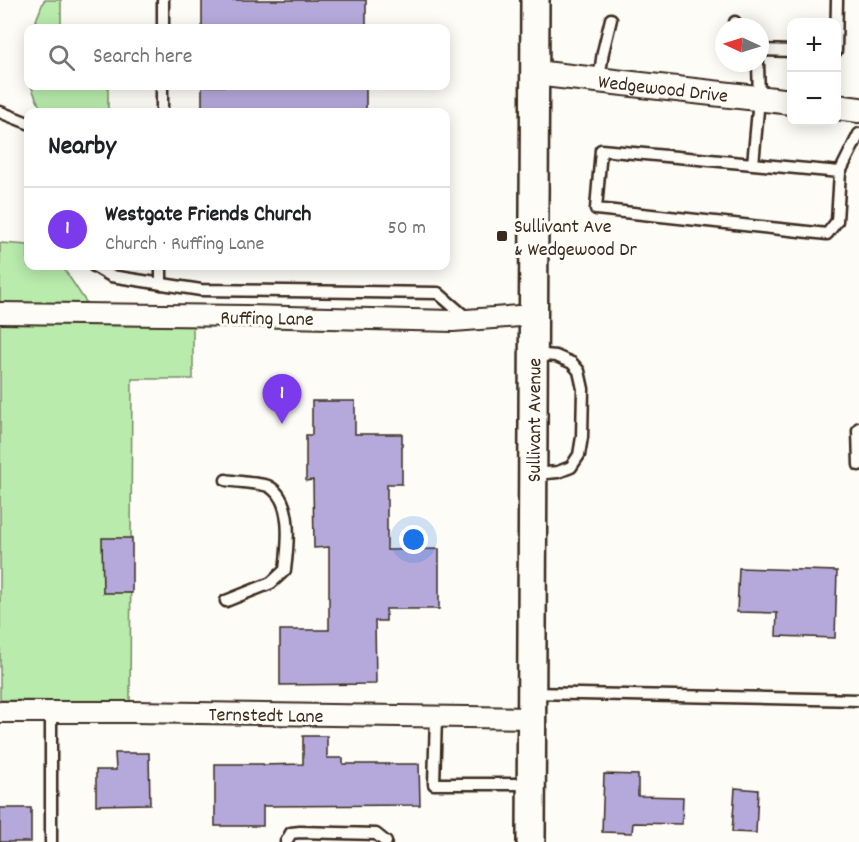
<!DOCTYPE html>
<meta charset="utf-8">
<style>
:root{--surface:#fff;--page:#f2f2f2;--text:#202124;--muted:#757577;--line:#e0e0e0;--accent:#7c3aed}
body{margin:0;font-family:Dekko,sans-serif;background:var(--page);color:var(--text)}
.controls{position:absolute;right:18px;top:18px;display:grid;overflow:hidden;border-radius:12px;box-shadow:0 3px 15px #0003}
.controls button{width:54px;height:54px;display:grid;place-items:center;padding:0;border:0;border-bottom:2px solid var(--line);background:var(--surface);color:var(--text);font:30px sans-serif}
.compass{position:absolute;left:715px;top:18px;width:54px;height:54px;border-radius:50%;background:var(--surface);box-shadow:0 3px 15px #0003;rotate:274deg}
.you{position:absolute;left:414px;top:540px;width:21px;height:21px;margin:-15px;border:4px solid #fff;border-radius:50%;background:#1a73e8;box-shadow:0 0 0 9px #1a73e833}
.badge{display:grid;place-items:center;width:39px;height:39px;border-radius:50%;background:var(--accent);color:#fff;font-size:20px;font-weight:700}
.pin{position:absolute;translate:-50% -50px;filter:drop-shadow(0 2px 3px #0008)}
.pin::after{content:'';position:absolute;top:32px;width:21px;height:18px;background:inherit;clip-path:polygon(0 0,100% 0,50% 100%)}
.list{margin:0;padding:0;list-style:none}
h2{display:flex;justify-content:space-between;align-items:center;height:78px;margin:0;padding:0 24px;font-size:26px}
h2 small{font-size:20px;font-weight:400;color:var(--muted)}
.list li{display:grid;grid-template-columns:39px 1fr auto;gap:18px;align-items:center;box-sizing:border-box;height:84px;padding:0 24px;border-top:2px solid var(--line)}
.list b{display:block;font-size:22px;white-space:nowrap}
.list p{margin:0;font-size:20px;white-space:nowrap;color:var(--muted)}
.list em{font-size:20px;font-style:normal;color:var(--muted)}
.icon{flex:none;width:33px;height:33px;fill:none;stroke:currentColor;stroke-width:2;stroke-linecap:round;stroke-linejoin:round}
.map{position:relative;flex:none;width:859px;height:842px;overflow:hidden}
.search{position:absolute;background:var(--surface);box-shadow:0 3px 15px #0003;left:24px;top:24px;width:426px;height:66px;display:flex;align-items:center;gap:15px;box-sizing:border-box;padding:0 21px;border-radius:12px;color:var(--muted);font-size:22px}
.panel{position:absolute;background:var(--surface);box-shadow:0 3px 15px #0003;left:24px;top:108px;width:426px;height:162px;border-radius:12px}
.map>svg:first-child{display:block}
.green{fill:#b8ebac;stroke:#7a8a65;stroke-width:1.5}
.building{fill:#b4a9da;stroke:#3b2a1e;stroke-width:1.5}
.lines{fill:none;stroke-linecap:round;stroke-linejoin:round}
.service-casing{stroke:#3b2a1e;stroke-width:15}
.minor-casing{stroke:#3b2a1e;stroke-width:24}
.tertiary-casing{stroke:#3b2a1e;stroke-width:28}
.secondary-casing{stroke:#3b2a1e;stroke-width:32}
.service{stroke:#fdfcf7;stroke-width:10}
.minor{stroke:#fdfcf7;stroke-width:20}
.tertiary{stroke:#fdfcf7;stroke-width:24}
.secondary{stroke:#fdfcf7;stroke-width:27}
.poi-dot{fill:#3b2a1e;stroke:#fdfcf7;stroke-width:2}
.labels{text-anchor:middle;stroke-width:6;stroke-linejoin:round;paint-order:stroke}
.street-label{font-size:20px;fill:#3b2a1e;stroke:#fdfcf7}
.poi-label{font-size:20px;fill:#3b2a1e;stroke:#fdfcf7;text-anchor:start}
</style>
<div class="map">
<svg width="859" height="842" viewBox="0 0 859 842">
<rect width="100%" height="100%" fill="#fdfcf7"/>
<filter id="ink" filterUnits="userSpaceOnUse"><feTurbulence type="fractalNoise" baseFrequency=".0167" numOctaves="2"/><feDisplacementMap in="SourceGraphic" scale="12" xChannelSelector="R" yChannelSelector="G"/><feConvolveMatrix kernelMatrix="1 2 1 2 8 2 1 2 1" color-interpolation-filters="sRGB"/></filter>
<g filter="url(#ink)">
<g class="green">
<polygon points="44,0 61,0 61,28 33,28"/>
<polygon points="31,86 108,86 108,112 42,112"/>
<polygon points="0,243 28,245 28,266 62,266 88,305 0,304"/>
<polygon points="0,319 193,326 193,379 132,379 130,702 0,700"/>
</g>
<g class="building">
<rect x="202" y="0" width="164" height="28"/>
<rect x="202" y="86" width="164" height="26"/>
<polygon points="312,401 355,401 355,434 402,434 402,484 387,484 387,550 439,549 439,609 386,609 386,621 375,621 376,684 280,685 280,630 329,630 329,547 314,548 313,480 306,481 306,435 312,435"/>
<polygon points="102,538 132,538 132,593 103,593"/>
<polygon points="739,568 837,571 835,638 776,636 777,613 737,612"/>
<polygon points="303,736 327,736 327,758 343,758 343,764 419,764 420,805 263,806 263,826 215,826 215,764 263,764 263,765 303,764"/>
<polygon points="115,753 149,753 150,804 96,805 96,770 116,770"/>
<polygon points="604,774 638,775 638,796 683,797 682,824 633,823 632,833 602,832"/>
<polygon points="735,788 758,790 756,833 732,832"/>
<rect x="0" y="808" width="31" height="34"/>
</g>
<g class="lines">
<g class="service-casing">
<g id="service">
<polyline points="735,22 738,27"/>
<polyline points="163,28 163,0"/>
<polyline points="760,50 792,51"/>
<polyline points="836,51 837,0"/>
<polyline points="599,80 603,52 611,19"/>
<polyline points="0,112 28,123"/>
<polyline points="162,112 162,86"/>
<polyline points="753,164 840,172 837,221 827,234 596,209 601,150 753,164 759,99 758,63"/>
<polyline points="840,172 859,134"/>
<polyline points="94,266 111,276 201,290 438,293 469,320"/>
<polyline points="161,284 161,266"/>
<polyline points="533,354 556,356 572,363 579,371 583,389 582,437 579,455 571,467 558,472 534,474"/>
<polyline points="859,428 858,430 859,465"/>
<path d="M 226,601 L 271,583 L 285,570 C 288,546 294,499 268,486 C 260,483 236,482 226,480"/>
<polyline points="532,693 859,700"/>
<polyline points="436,717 434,784 531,784"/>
<polyline points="51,842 51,712"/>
<polyline points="286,842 291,833 300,832 376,834 386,842"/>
</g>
</g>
<g class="minor-casing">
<g id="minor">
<polyline points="0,313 245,316 453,321 533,315"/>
<polyline points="0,712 133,712 532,718"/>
</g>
</g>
<g class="tertiary-casing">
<g id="tertiary">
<path id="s1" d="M 535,73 L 792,102"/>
<polyline points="836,107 859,110"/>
</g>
</g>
<g class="secondary-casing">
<g id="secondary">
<path id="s2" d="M 531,842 L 535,0"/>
</g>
</g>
<use href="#service" class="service"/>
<use href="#minor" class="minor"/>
<use href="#tertiary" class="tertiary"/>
<use href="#secondary" class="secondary"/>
</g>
</g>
<rect class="poi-dot" x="496" y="230" width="12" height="12" rx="3"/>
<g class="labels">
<g class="street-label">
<text dy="7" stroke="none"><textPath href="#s1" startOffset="129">Wedgewood Drive</textPath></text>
<text transform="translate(267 317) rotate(1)" y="7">Ruffing Lane</text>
<text dy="7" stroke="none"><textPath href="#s2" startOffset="422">Sullivant Avenue</textPath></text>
<text transform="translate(266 714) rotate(1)" y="7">Ternstedt Lane</text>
</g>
<g class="poi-label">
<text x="514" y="232">Sullivant Ave<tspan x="514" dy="23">&amp; Wedgewood Dr</tspan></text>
</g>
</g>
</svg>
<div class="controls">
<button>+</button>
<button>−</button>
</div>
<svg class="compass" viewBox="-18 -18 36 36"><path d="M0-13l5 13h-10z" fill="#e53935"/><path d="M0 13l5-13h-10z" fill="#757577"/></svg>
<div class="you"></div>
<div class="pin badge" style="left:282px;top:424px">1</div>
<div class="search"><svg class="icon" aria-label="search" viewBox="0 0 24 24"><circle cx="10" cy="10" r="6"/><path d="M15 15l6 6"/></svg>Search here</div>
<section class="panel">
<h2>Nearby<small></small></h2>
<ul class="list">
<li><span class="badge">1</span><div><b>Westgate Friends Church</b><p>Church · Ruffing Lane</p></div><em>50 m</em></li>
</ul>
</section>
</div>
